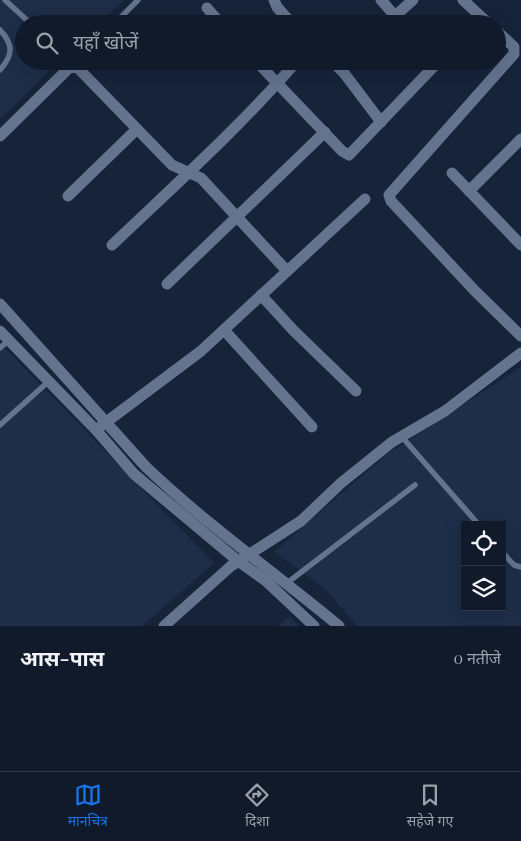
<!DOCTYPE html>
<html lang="hi">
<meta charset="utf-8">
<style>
:root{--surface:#101a2b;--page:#192333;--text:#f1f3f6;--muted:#9ca1a9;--line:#303847;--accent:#1a73e8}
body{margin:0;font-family:"Playfair Display","Noto Sans Devanagari",serif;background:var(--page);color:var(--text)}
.controls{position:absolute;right:15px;bottom:15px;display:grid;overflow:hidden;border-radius:0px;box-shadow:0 5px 20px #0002}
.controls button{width:45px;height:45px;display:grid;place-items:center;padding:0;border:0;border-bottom:1px solid var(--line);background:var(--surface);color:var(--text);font:25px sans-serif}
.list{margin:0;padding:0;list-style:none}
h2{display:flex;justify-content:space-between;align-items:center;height:65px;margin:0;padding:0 20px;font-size:21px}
h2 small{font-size:16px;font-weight:400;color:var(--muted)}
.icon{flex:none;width:28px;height:28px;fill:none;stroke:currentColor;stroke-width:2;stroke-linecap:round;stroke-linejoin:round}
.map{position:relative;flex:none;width:521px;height:626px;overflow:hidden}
.search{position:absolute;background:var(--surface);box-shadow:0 5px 20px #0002;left:15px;right:15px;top:15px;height:55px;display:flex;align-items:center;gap:12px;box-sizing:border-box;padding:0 18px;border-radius:28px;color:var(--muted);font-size:19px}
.sheet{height:145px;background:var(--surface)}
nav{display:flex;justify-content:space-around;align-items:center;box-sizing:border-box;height:70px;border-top:1px solid var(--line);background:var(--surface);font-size:14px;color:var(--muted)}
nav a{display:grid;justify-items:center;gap:2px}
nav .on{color:var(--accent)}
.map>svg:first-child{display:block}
.built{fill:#1e2d48;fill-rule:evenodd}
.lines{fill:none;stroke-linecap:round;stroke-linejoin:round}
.service{stroke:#64738e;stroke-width:5.5}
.minor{stroke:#64738e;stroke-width:11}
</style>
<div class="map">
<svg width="521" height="626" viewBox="0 0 521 626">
<rect width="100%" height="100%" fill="#162339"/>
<g class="built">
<polygon points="0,0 124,0 99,24 24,24 24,61 60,61 0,119"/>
<polygon points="0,343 214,563 142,626 0,626"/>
<path d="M 521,367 L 521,626 L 357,626 L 325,589 L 274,552 L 387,454 ZM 465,525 L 502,525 L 502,607 L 465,607 Z"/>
<polygon points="290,616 299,626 278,626"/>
</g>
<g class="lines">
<g class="service">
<polyline points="5,0 31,24"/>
<polyline points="114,24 138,0"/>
<path d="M 0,30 C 14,45 13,55 0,70"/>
<polyline points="0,348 9,340"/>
<polyline points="0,425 49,381"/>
<polyline points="402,437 479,525"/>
<polyline points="502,552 514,565 521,567"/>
<polyline points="287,583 415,485"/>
</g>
<g class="minor">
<polyline points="274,0 277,7 292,24"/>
<polyline points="381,0 395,16"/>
<polyline points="463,0 489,24"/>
<polyline points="207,8 221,24"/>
<polyline points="386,24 413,0"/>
<polyline points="497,31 514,47 514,54 389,195 391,201 475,291 521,336"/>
<polyline points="256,61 342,151 349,155 439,61"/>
<polyline points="332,61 344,73 381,122"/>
<polyline points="0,136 69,68 77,67 172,165 201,178 287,271"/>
<polyline points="452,173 521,245"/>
<polyline points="469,191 521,139"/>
<polyline points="68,196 137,129"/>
<path d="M 112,245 C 175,185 240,127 297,61"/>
<polyline points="167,284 325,132"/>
<polyline points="261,295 293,330 356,391"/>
<path d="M 0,304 L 146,467 C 207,525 275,573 339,626"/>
<polyline points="224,330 312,427"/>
<polyline points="0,331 97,431 134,474 238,561 266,581 314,626"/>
<polyline points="101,426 201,351 365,199"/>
<polyline points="164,626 231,566 301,521 341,483 392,442 445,411 521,353"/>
</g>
</g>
</svg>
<div class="controls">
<button><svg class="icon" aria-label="locate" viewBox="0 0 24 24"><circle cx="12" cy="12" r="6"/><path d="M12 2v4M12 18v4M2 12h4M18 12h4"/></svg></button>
<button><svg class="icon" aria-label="layers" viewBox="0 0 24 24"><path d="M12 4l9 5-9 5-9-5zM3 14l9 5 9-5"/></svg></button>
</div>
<div class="search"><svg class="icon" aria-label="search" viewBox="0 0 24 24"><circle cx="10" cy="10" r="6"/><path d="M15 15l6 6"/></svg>यहाँ खोजें</div>
</div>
<section class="sheet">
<h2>आस-पास<small>0 नतीजे</small></h2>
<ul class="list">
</ul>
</section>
<nav>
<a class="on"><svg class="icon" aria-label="map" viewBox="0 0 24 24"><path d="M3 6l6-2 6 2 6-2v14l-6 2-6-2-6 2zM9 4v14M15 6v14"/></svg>मानचित्र</a>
<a><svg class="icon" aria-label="directions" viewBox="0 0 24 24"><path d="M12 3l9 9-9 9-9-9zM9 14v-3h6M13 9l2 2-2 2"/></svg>दिशा</a>
<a><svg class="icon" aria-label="saved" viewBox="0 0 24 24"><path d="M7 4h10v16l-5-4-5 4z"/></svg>सहेजे गए</a>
</nav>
